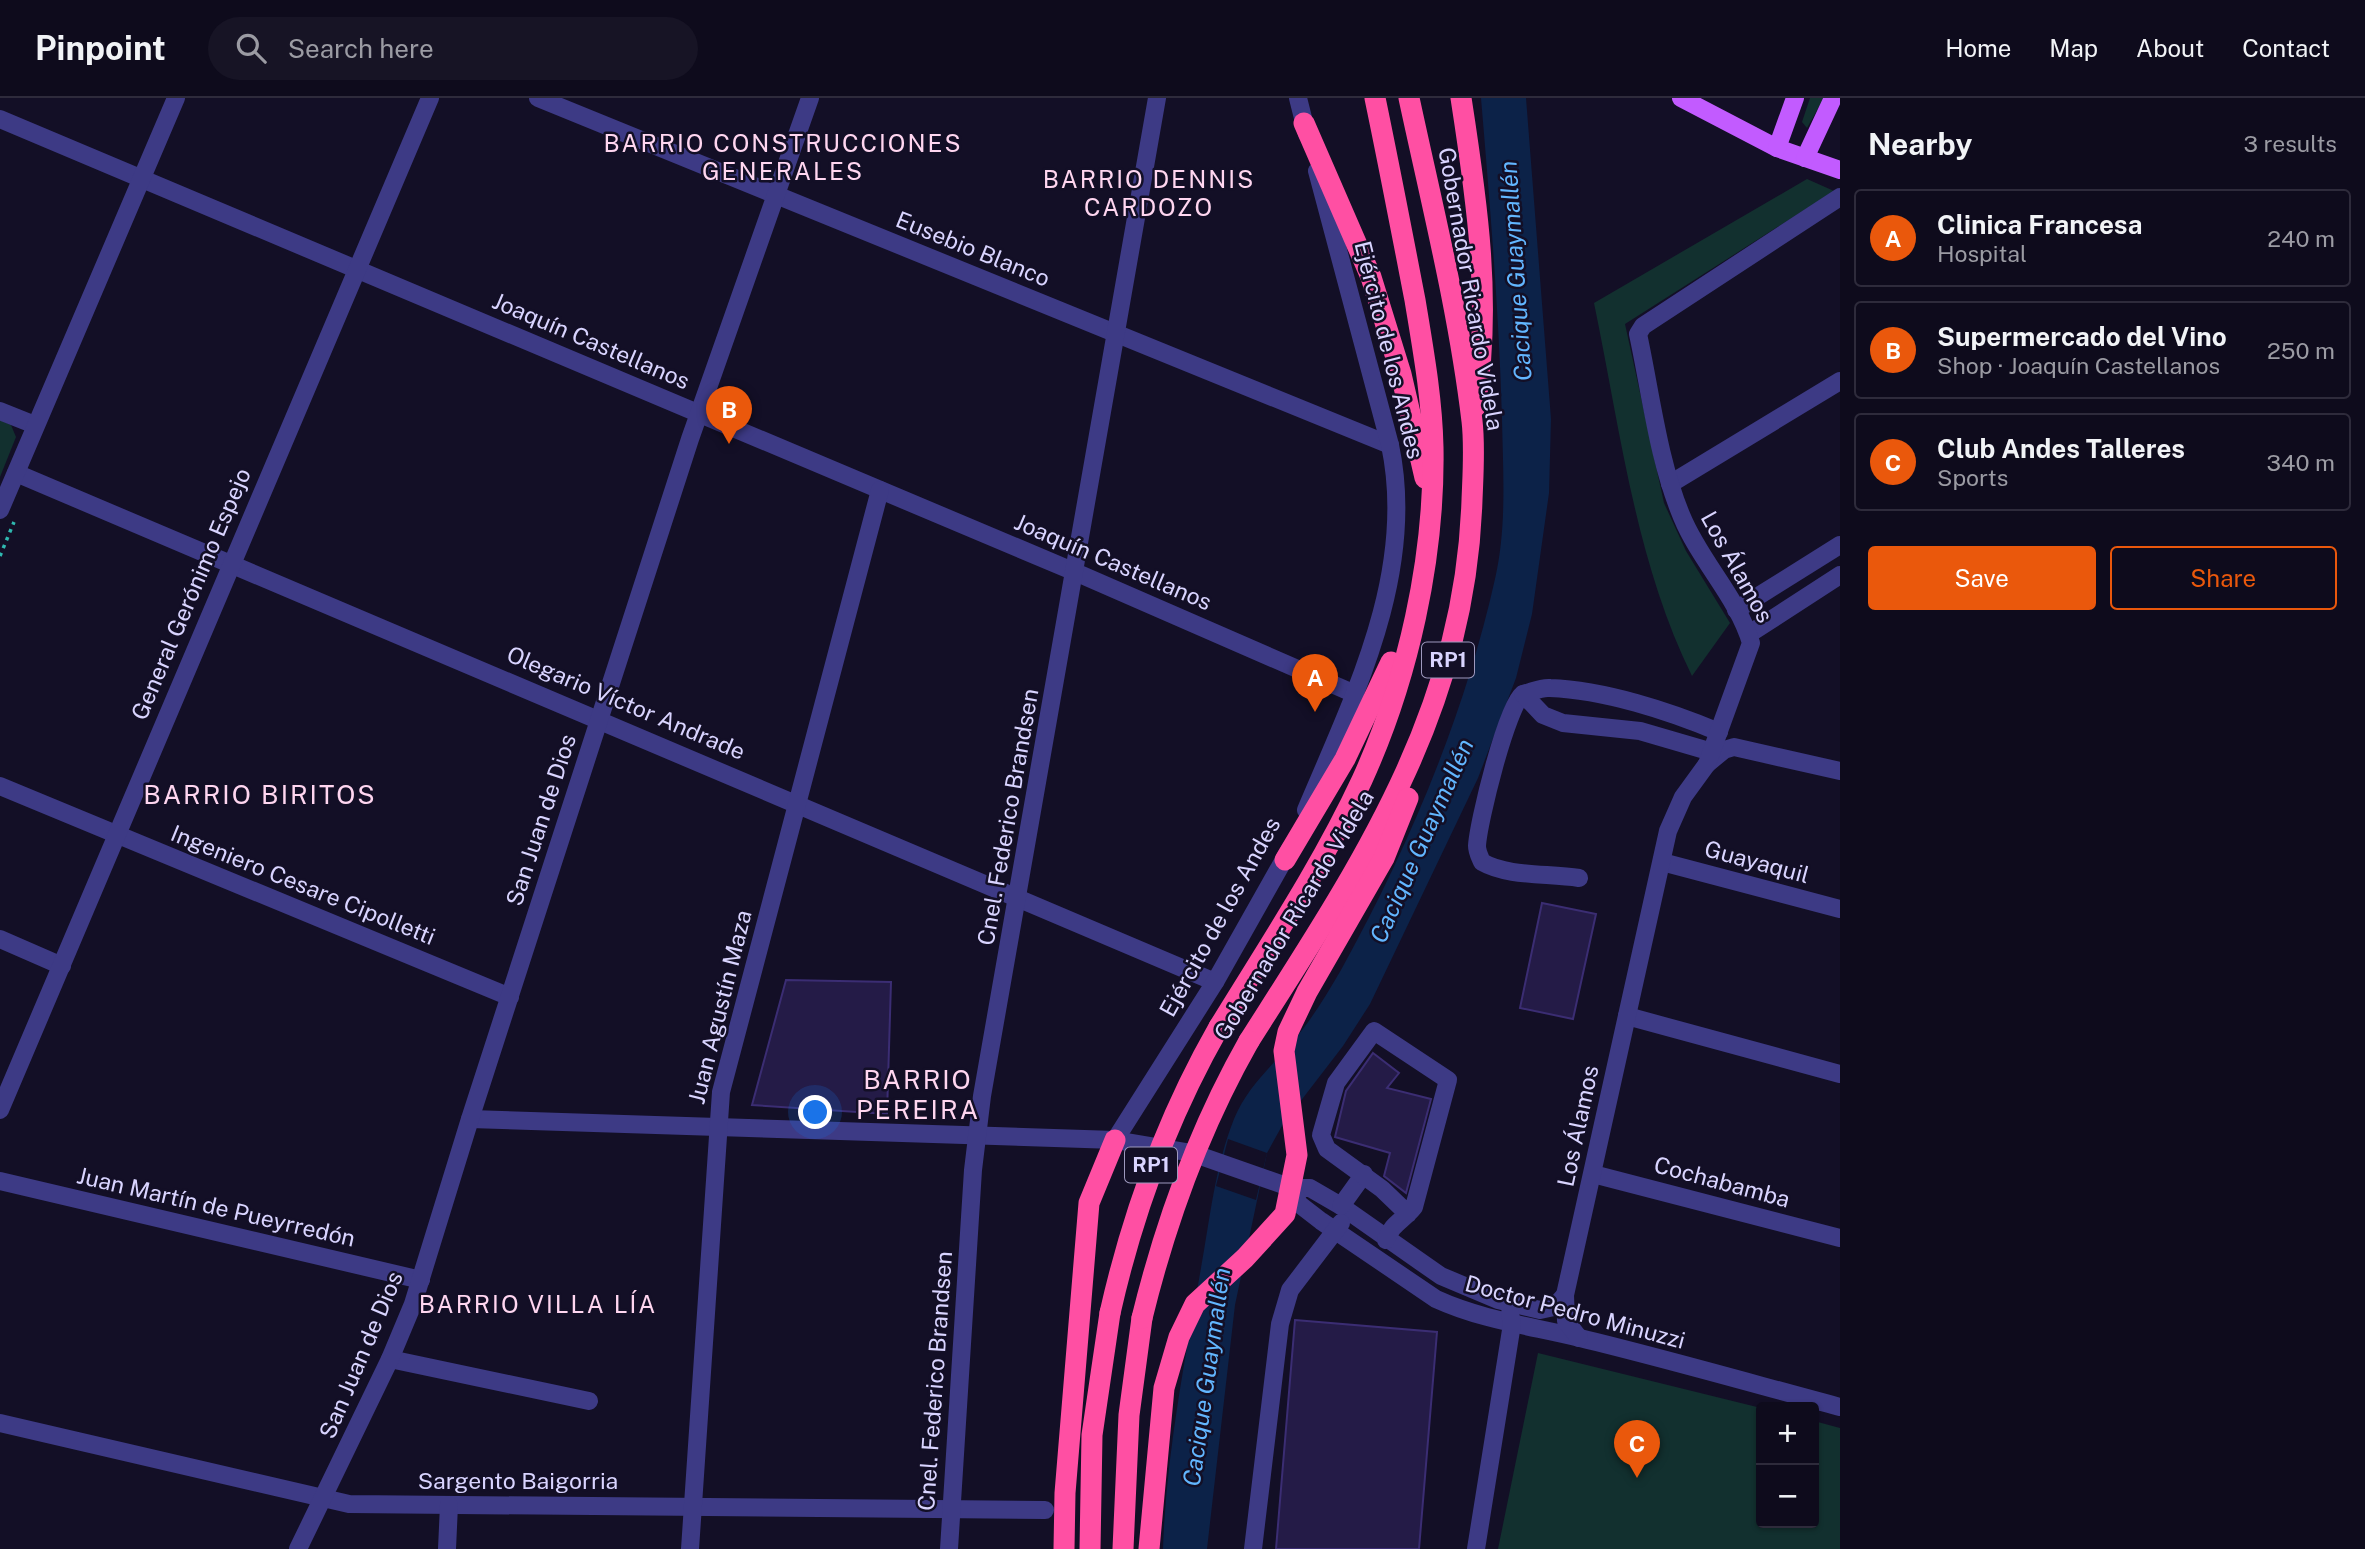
<!DOCTYPE html>
<meta charset="utf-8">
<style>
:root{--surface:#0e0b1c;--page:#171425;--text:#f1f3f6;--muted:#9b9ba3;--line:#2e2b3b;--accent:#ea580c}
body{margin:0;font-family:"Public Sans",sans-serif;background:var(--page);color:var(--text)}
.controls{position:absolute;right:21px;bottom:21px;display:grid;overflow:hidden;border-radius:7px;box-shadow:0 2px 5px #0004}
.controls button{width:63px;height:63px;display:grid;place-items:center;padding:0;border:0;border-bottom:2px solid var(--line);background:var(--surface);color:var(--text);font:35px sans-serif}
.you{position:absolute;left:816px;top:1015px;width:24px;height:24px;margin:-18px;border:5px solid #fff;border-radius:50%;background:#1a73e8;box-shadow:0 0 0 10px #1a73e833}
.badge{display:grid;place-items:center;width:46px;height:46px;border-radius:50%;background:var(--accent);color:#fff;font-size:23px;font-weight:700}
.pin{position:absolute;translate:-50% -58px;filter:drop-shadow(0 2px 4px #0008)}
.pin::after{content:'';position:absolute;top:37px;width:24px;height:21px;background:inherit;clip-path:polygon(0 0,100% 0,50% 100%)}
.list{margin:0;padding:0;list-style:none}
h2{display:flex;justify-content:space-between;align-items:center;height:91px;margin:0;padding:0 28px;font-size:30px}
h2 small{font-size:23px;font-weight:400;color:var(--muted)}
.list li{display:grid;grid-template-columns:46px 1fr auto;gap:21px;align-items:center;box-sizing:border-box;height:98px;margin:0 14px 14px;padding:0 14px;border:2px solid var(--line);border-radius:7px}
.list b{display:block;font-size:26px;white-space:nowrap}
.list p{margin:0;font-size:23px;white-space:nowrap;color:var(--muted)}
.list em{font-size:23px;font-style:normal;color:var(--muted)}
.actions{display:flex;gap:14px;padding:21px 28px}
.actions a{flex:1;padding:16px 0;border:2px solid var(--accent);border-radius:7px;text-align:center;font-size:24px;color:var(--accent)}
.actions .main{background:var(--accent);color:#fff}
.icon{flex:none;width:38px;height:38px;fill:none;stroke:currentColor;stroke-width:2;stroke-linecap:round;stroke-linejoin:round}
.map{position:relative;flex:none;width:1840px;height:1451px;overflow:hidden}
header{display:flex;align-items:center;gap:42px;box-sizing:border-box;height:98px;padding:0 35px;background:var(--surface);border-bottom:2px solid var(--line)}
header strong{font-size:33px}
nav{display:flex;gap:38px;margin-inline-start:auto;font-size:24px}
.search{width:490px;height:63px;background:var(--page);display:flex;align-items:center;gap:18px;box-sizing:border-box;padding:0 24px;border-radius:38px;color:var(--muted);font-size:26px}
main{display:flex}
aside{flex:1;background:var(--surface)}
.map>svg:first-child{display:block}
.green{fill:#12302f}
.water{fill:#0c2248}
.pier{fill:#130f26}
.building{fill:#241b47;stroke:#3b2d73;stroke-width:2}
.lines{fill:none;stroke-linecap:round;stroke-linejoin:round}
.path{stroke:#2fb8b0;stroke-width:3.5;stroke-dasharray:3.5 5;stroke-linecap:butt}
.minor{stroke:#3d3a85;stroke-width:18}
.major{stroke:#c25bff;stroke-width:18}
.highway{stroke:#ff4fa3;stroke-width:21}
.highway-bridge{stroke:#ff4fa3;stroke-width:21}
.labels{text-anchor:middle;stroke-width:5;stroke-linejoin:round;paint-order:stroke}
.shield{fill:#130f26;stroke:#9e99be;stroke-width:2}
.shield-label{font-size:21px;font-weight:bold;fill:#d9d4ff}
.street-label{font-size:23px;fill:#d9d4ff;stroke:#130f26}
.neighbourhood-label{font-size:24px;letter-spacing:2px;fill:#ffd6f0;stroke:#130f26}
.water-label{font-size:24px;font-style:italic;fill:#62b6ff;stroke:#130f26}
.quarter-label{font-size:26px;letter-spacing:2px;fill:#ffd6f0;stroke:#130f26}
</style>
<header>
<strong>Pinpoint</strong>
<div class="search"><svg class="icon" aria-label="search" viewBox="0 0 24 24"><circle cx="10" cy="10" r="6"/><path d="M15 15l6 6"/></svg>Search here</div>
<nav><a>Home</a><a>Map</a><a>About</a><a>Contact</a></nav>
</header>
<main>
<div class="map">
<svg width="1840" height="1451" viewBox="0 0 1840 1451">
<rect width="100%" height="100%" fill="#130f26"/>
<g class="green">
<polygon points="1810,0 1824,0 1807,30 1802,24"/>
<path d="M 1807,81 L 1834,93 L 1625,226 L 1664,405 L 1686,453 L 1730,525 L 1692,578 C 1635,462 1620,330 1594,205 Z"/>
<polygon points="0,322 11,327 16,339 0,379"/>
<polygon points="1538,1255 1761,1310 1761,1425 1814,1425 1814,1323 1840,1330 1840,1451 1498,1451"/>
</g>
<path class="water" d="M 1481,0 L 1526,0 L 1551,321 L 1549,395 L 1532,516 L 1516,580 L 1478,680 L 1370,906 L 1343,948 L 1283,1026 L 1267,1055 L 1235,1207 L 1207,1451 L 1163,1451 C 1166,1357 1185,1262 1201,1170 C 1210,1121 1215,1068 1234,1021 C 1247,989 1272,968 1294,942 C 1312,921 1327,896 1341,872 C 1408,751 1465,616 1495,481 C 1507,429 1503,374 1502,321 C 1499,214 1490,107 1481,0 Z"/>
<polygon class="pier" points="1228,1041 1267,1055 1256,1102 1216,1088"/>
<g class="building">
<polygon points="1542,805 1596,816 1573,921 1520,910"/>
<polygon points="786,882 891,884 887,1016 752,1007"/>
<polygon points="1373,955 1399,975 1387,990 1431,1001 1406,1095 1384,1078 1390,1055 1335,1039 1346,993"/>
<polygon points="1295,1222 1437,1234 1419,1451 1276,1451"/>
</g>
<g class="lines">
<polyline class="path" points="0,458 14,424"/>
<g class="minor">
<polyline points="538,0 1390,347"/>
<polyline points="1298,0 1307,36"/>
<polyline points="0,21 1075,474 1355,596"/>
<polyline points="0,313 35,327"/>
<polyline points="16,375 1215,884"/>
<polyline points="1670,386 1840,283"/>
<polyline points="0,412 176,0"/>
<polyline points="1736,512 1840,447"/>
<polyline points="1749,536 1840,477"/>
<path d="M 1523,596 C 1507,607 1478,725 1477,748 C 1477,754 1480,759 1482,764 C 1508,779 1548,775 1579,780"/>
<path d="M 1712,654 L 1640,633 L 1563,625 L 1543,617 L 1523,596 C 1532,594 1541,589 1550,590 C 1604,592 1669,613 1719,634"/>
<polyline points="1707,666 1724,652 1734,649 1840,673"/>
<polyline points="0,688 510,899"/>
<path d="M 1306,712 C 1354,598 1417,474 1390,347 L 1317,73"/>
<polyline points="1662,764 1840,811"/>
<polyline points="0,841 62,868"/>
<polyline points="1627,918 1840,976"/>
<polyline points="0,1012 430,0"/>
<polyline points="470,1021 1115,1042 1192,1055 1292,1090 1310,1090 1341,1108 1441,1178 1498,1202 1540,1212 1554,1209 1565,1197"/>
<polyline points="1115,1042 1215,884 1290,751"/>
<polyline points="1593,1076 1840,1140"/>
<polyline points="0,1083 421,1182"/>
<path d="M 1292,1090 L 1299,1106 L 1321,1123 L 1436,1201 C 1482,1222 1531,1228 1580,1240 C 1667,1261 1754,1286 1840,1309"/>
<polyline points="1341,1108 1364,1076"/>
<path d="M 1386,1142 C 1392,1125 1403,1123 1414,1109 L 1448,982 L 1374,933 L 1336,985 L 1321,1037 L 1327,1051 L 1382,1091 L 1408,1116"/>
<path d="M 1579,1240 L 1566,1223 L 1565,1197 L 1668,733 L 1683,699 L 1707,666 L 1751,545 C 1738,500 1700,463 1682,419 C 1658,362 1651,296 1638,236 L 1643,228 L 1840,99"/>
<polyline points="390,1261 589,1303"/>
<polyline points="0,1325 349,1406 1045,1412"/>
<polyline points="298,1451 390,1261 413,1206 470,1021 690,341 810,0"/>
<polyline points="447,1451 449,1407"/>
<polyline points="690,1451 721,994 880,392"/>
<polyline points="949,1451 973,1072 982,998 1157,0"/>
<polyline points="1253,1451 1280,1226 1290,1192 1341,1125"/>
<polyline points="1476,1451 1512,1226 1510,1215"/>
</g>
<g class="major">
<polyline points="1681,0 1777,50 1840,72"/>
<polyline points="1777,50 1795,0"/>
<polyline points="1805,60 1833,0"/>
</g>
<g class="highway">
<path d="M 1461,0 C 1477,103 1492,205 1475,309"/>
<polyline points="1304,25 1371,179 1401,276 1425,380"/>
<polyline points="1285,762 1345,661 1391,564"/>
<path d="M 1219,929 C 1268,849 1322,768 1362,682 C 1408,581 1435,460 1433,349 C 1432,300 1423,251 1415,202 C 1402,135 1389,67 1375,0"/>
<path d="M 1249,943 C 1359,770 1465,616 1472,402 C 1473,376 1475,348 1472,323 C 1459,214 1432,107 1409,0"/>
<polyline points="1064,1451 1065,1395 1089,1105 1115,1042"/>
<polyline points="1090,1451 1092,1337 1110,1215"/>
<polyline points="1123,1451 1129,1317 1142,1220"/>
<polyline points="1149,1451 1164,1290 1179,1239 1195,1206 1245,1160 1285,1116 1297,1057 1284,953 1288,934 1307,894 1384,760 1408,700"/>
</g>
<g class="highway-bridge">
<path d="M 1110,1215 C 1133,1113 1167,1020 1219,929"/>
<path d="M 1142,1220 C 1166,1122 1199,1031 1249,943"/>
</g>
</g>
<g class="labels">
<g class="shield">
<rect x="1422" y="544.5" width="52" height="35" rx="5"/>
<rect x="1125" y="1049.5" width="52" height="35" rx="5"/>
</g>
<g class="shield-label">
<text x="1448" y="569">RP1</text>
<text x="1151" y="1074">RP1</text>
</g>
<g class="street-label">
<text transform="translate(973 151) rotate(22)" y="8">Eusebio Blanco</text>
<text transform="translate(1471 191) rotate(80)" y="8">Gobernador Ricardo Videla</text>
<text transform="translate(591 243) rotate(23)" y="8">Joaquín Castellanos</text>
<text transform="translate(1389 252) rotate(76)" y="8">Ejército de los Andes</text>
<text transform="translate(1113 464) rotate(23)" y="8">Joaquín Castellanos</text>
<text transform="translate(1737 469) rotate(61)" y="8">Los Álamos</text>
<text transform="translate(191 496) rotate(-67)" y="8">General Gerónimo Espejo</text>
<text transform="translate(626 605) rotate(23)" y="8">Olegario Víctor Andrade</text>
<text transform="translate(1008 719) rotate(-80)" y="8">Cnel. Federico Brandsen</text>
<text transform="translate(541 722) rotate(-72)" y="8">San Juan de Dios</text>
<text transform="translate(1757 764) rotate(15)" y="8">Guayaquil</text>
<text transform="translate(303 787) rotate(22)" y="8">Ingeniero Cesare Cipolletti</text>
<text transform="translate(1294 817) rotate(-59)" y="8">Gobernador Ricardo Videla</text>
<text transform="translate(1220 819) rotate(-61)" y="8">Ejército de los Andes</text>
<text transform="translate(720 909) rotate(-76)" y="8">Juan Agustín Maza</text>
<text transform="translate(1578 1028) rotate(-78)" y="8">Los Álamos</text>
<text transform="translate(1722 1084) rotate(15)" y="8">Cochabamba</text>
<text transform="translate(216 1109) rotate(13)" y="8">Juan Martín de Pueyrredón</text>
<text transform="translate(1575 1214) rotate(15)" y="8">Doctor Pedro Minuzzi</text>
<text transform="translate(361 1257) rotate(-67)" y="8">San Juan de Dios</text>
<text transform="translate(935 1283) rotate(-86)" y="8">Cnel. Federico Brandsen</text>
<text x="518" y="1391">Sargento Baigorria</text>
</g>
<g class="neighbourhood-label">
<text x="783" y="54">BARRIO CONSTRUCCIONES<tspan x="783" dy="28">GENERALES</tspan></text>
<text x="1149" y="90">BARRIO DENNIS<tspan x="1149" dy="28">CARDOZO</tspan></text>
<text x="538" y="1215">BARRIO VILLA LÍA</text>
</g>
<g class="water-label">
<text transform="translate(1516 173) rotate(-94)" y="8">Cacique Guaymallén</text>
<text transform="translate(1422 743) rotate(-66)" y="8">Cacique Guaymallén</text>
<text transform="translate(1207 1279) rotate(-82)" y="8">Cacique Guaymallén</text>
</g>
<g class="quarter-label">
<text x="260" y="706">BARRIO BIRITOS</text>
<text x="918" y="991">BARRIO<tspan x="918" dy="30">PEREIRA</tspan></text>
</g>
</g>
</svg>
<div class="controls">
<button>+</button>
<button>−</button>
</div>
<div class="you"></div>
<div class="pin badge" style="left:1315px;top:614px">A</div>
<div class="pin badge" style="left:729px;top:346px">B</div>
<div class="pin badge" style="left:1637px;top:1380px">C</div>
</div>
<aside>
<h2>Nearby<small>3 results</small></h2>
<ul class="list">
<li><span class="badge">A</span><div><b>Clinica Francesa</b><p>Hospital</p></div><em>240 m</em></li>
<li><span class="badge">B</span><div><b>Supermercado del Vino</b><p>Shop · Joaquín Castellanos</p></div><em>250 m</em></li>
<li><span class="badge">C</span><div><b>Club Andes Talleres</b><p>Sports</p></div><em>340 m</em></li>
</ul>
<div class="actions"><a class="main">Save</a><a>Share</a></div>
</aside>
</main>
